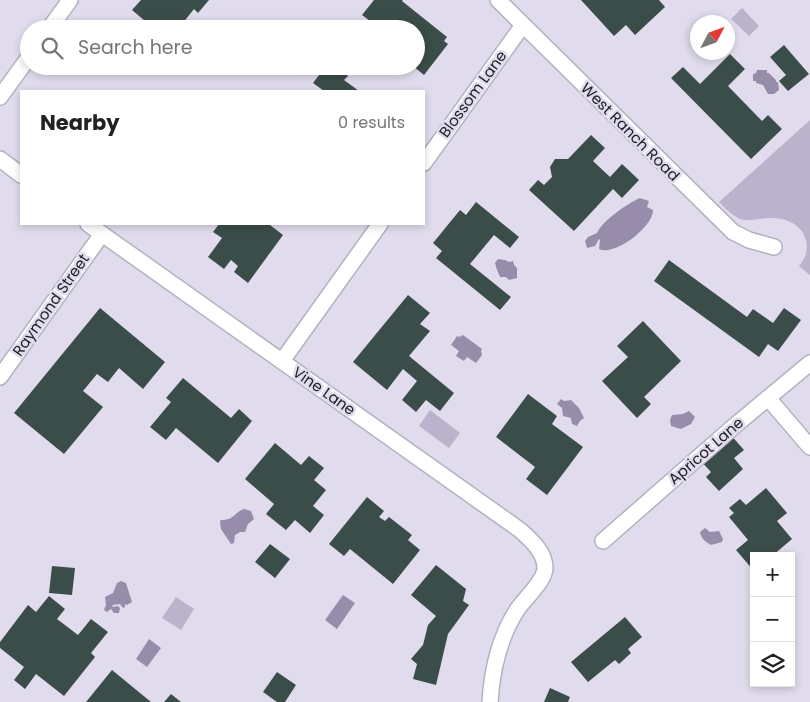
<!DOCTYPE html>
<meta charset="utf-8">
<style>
:root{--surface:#fff;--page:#f2f2f2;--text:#222;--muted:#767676;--line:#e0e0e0}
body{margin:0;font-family:Poppins,sans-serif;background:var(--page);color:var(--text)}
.controls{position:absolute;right:15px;bottom:15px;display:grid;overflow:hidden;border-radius:0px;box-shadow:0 2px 8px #0003}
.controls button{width:45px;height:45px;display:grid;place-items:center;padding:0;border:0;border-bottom:1px solid var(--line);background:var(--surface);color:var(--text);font:25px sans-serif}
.compass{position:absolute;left:690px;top:15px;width:45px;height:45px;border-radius:50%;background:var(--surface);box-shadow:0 2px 8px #0003;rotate:49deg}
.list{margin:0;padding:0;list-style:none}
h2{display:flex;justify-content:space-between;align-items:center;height:65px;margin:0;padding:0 20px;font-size:21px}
h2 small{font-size:16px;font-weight:400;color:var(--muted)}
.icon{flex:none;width:28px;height:28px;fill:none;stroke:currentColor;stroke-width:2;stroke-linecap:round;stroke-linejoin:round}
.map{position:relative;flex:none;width:810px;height:702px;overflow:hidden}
.search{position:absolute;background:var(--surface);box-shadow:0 2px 8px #0003;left:20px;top:20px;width:405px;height:55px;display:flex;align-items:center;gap:12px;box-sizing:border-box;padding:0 18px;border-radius:28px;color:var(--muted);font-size:19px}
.panel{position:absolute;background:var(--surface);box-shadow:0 2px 8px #0003;left:20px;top:90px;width:405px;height:135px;border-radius:0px}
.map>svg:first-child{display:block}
.green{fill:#bbb3cb}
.water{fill:#978dab}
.building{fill:#3b4d49}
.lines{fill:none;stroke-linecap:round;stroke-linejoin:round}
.street-casing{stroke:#b5b0c0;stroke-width:18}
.street{stroke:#fff;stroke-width:15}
.labels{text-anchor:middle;stroke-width:5;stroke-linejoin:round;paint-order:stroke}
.street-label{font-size:15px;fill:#222027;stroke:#e1dced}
</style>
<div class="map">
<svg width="810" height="702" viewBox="0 0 810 702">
<rect width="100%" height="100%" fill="#e1dced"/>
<g class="green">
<polygon points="742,8 759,26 749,36 731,19"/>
<path d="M 810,120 L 810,275 L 799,266 C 806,258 808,250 806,240 C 800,220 778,216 760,219 C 755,219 750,221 744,220 C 734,218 726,209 719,202 Z"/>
<polygon points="430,410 460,433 449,448 419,426"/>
<polygon points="176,597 194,609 181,630 162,618"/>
</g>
<g class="water">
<polygon points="757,70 767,70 767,73 769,73 776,80 776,82 778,82 779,90 774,94 768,94 763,85 756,83 756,81 753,81 753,74 756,73"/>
<path d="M 640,198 L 649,201 L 647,207 L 653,210 C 654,226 615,257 599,249 L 600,240 L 599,239 L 595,246 L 587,248 L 585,241 L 588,237 L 597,233 C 602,221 628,203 640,198 Z"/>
<polygon points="498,259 505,260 509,262 513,261 514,265 517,268 517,278 509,280 506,277 500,277 497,270 495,263"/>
<polygon points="463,335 482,349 481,351 482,355 476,363 467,357 464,361 456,356 459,351 451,345 457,336 459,337"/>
<polygon points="561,399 564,401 571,400 579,408 584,418 580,421 577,426 572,424 571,418 563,416 562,408 557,404"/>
<polygon points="689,411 695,417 691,424 681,429 671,426 670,420 672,415 683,414"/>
<path d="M 244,509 L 251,511 L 254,519 L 248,524 L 245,532 L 240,532 L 235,535 L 234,543 L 231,544 L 221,529 L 220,521 L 221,520 C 235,520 233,513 244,509 Z"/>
<path d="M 705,528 L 710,532 L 719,531 L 723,539 L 722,542 L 711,545 C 706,542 701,539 700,532 Z"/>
<polygon points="121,581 126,583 132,602 127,605 125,604 125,607 123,608 120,604 113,605 112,607 118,606 120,608 119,613 114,613 111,609 107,612 104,610 106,605 105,597 113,593 117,583"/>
<polygon points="343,595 355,603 337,629 325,620"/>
<polygon points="149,639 161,648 147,667 136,659"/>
</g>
<g class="building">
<polygon points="141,0 209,0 198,13 194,9 178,29 147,29 142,25 145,21 132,10"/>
<polygon points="374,0 403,0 402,1 447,37 444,41 448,44 424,75 413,66 416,66 416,29 370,29 374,24 362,15"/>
<polygon points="581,0 659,0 665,7 635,35 626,25 614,36"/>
<polygon points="784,45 809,74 788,91 779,81 786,75 770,57"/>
<polygon points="730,54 745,69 728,86 762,121 768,115 782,129 751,159 671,78 683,67 700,84"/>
<polygon points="325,67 333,73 337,68 348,76 344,80 359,91 324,91 313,83"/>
<polygon points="591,135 605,148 593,161 610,177 622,164 639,180 622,198 613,189 574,231 529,190 538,180 544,185 552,177 550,167 555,159 568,159"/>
<polygon points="476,202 519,237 510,248 494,235 470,264 511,297 500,310 436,258 442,251 433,243 460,210 466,215"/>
<polygon points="219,224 271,224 270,225 283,235 248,283 234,272 238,266 231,260 224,269 208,257 222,238 213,232"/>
<polygon points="669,260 747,317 753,309 773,323 784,308 801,320 778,351 768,344 759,357 654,281"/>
<polygon points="408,295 430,313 420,324 430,331 409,356 454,393 440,411 426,400 416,412 402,400 417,381 403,369 387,390 353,362"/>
<polygon points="100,308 165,362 143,389 119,368 108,382 97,374 83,391 103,407 64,454 14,413"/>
<polygon points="643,321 681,361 644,397 651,404 637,418 602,381 628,357 617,346"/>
<polygon points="183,378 231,418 239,409 252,421 218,463 176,428 166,440 150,427 171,402 166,398"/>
<polygon points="528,394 557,416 552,424 583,447 547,495 526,479 535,467 496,437"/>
<polygon points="729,433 744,450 734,458 743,469 719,491 706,477 711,472 699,459"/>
<polygon points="275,443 301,465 309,456 324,468 314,480 326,490 313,506 324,515 310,533 295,520 286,530 266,514 274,504 245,479"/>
<polygon points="766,488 787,513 777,521 792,539 772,556 754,556 754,571 736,550 748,540 729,517 734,513 729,508 740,499 746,505"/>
<polygon points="367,497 384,511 379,517 385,521 389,517 412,535 408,540 420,550 393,584 350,549 344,556 329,544"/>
<polygon points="270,544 290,559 275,578 255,562"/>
<polygon points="436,565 466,589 463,601 469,605 448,634 436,685 413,679 417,664 411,659 423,645 428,625 436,616 411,595"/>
<polygon points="52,566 75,568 72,595 49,593"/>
<polygon points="49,596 65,609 57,619 78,635 91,619 108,632 91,653 95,657 64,696 36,674 25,689 14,680 24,667 0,648 0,642 28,605 36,612"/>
<polygon points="625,617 642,637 628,649 631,653 619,664 615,660 588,682 571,662"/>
<polygon points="112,670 151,702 86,702"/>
<polygon points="277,672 296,685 285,702 277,702 263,692"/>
<polygon points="550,688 570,697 568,702 544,702"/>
<polygon points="171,694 181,702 164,702"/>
</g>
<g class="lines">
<g class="street-casing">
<g id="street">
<polyline points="498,0 733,232 749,240 774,247"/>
<polyline points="49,29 70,0"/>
<polyline points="0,97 29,57"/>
<polyline points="0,159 21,175"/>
<polyline points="424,163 523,25"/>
<path d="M 88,224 L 520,530 C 531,540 545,552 545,568 C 545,581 524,599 517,610 C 499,638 492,669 490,702"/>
<polyline points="282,361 380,224"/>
<polyline points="0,377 102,234"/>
<polyline points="768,398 810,447"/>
<polyline points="603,541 732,428 810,363"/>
</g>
</g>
<use href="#street" class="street"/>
</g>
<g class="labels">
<g class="street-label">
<text transform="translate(473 94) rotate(-54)" y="5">Blossom Lane</text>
<text transform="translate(630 132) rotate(45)" y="5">West Ranch Road</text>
<text transform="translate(51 305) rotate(-55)" y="5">Raymond Street</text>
<text transform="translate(324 391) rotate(35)" y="5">Vine Lane</text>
<text transform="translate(706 451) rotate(-41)" y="5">Apricot Lane</text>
</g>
</g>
</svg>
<div class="controls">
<button>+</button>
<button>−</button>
<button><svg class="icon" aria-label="layers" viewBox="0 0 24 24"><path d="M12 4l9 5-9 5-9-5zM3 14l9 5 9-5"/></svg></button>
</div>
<svg class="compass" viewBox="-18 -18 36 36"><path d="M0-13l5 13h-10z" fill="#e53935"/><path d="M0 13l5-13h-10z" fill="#767676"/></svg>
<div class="search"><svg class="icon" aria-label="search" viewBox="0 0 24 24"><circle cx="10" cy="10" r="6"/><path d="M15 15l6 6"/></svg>Search here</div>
<section class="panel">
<h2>Nearby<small>0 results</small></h2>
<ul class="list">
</ul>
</section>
</div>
